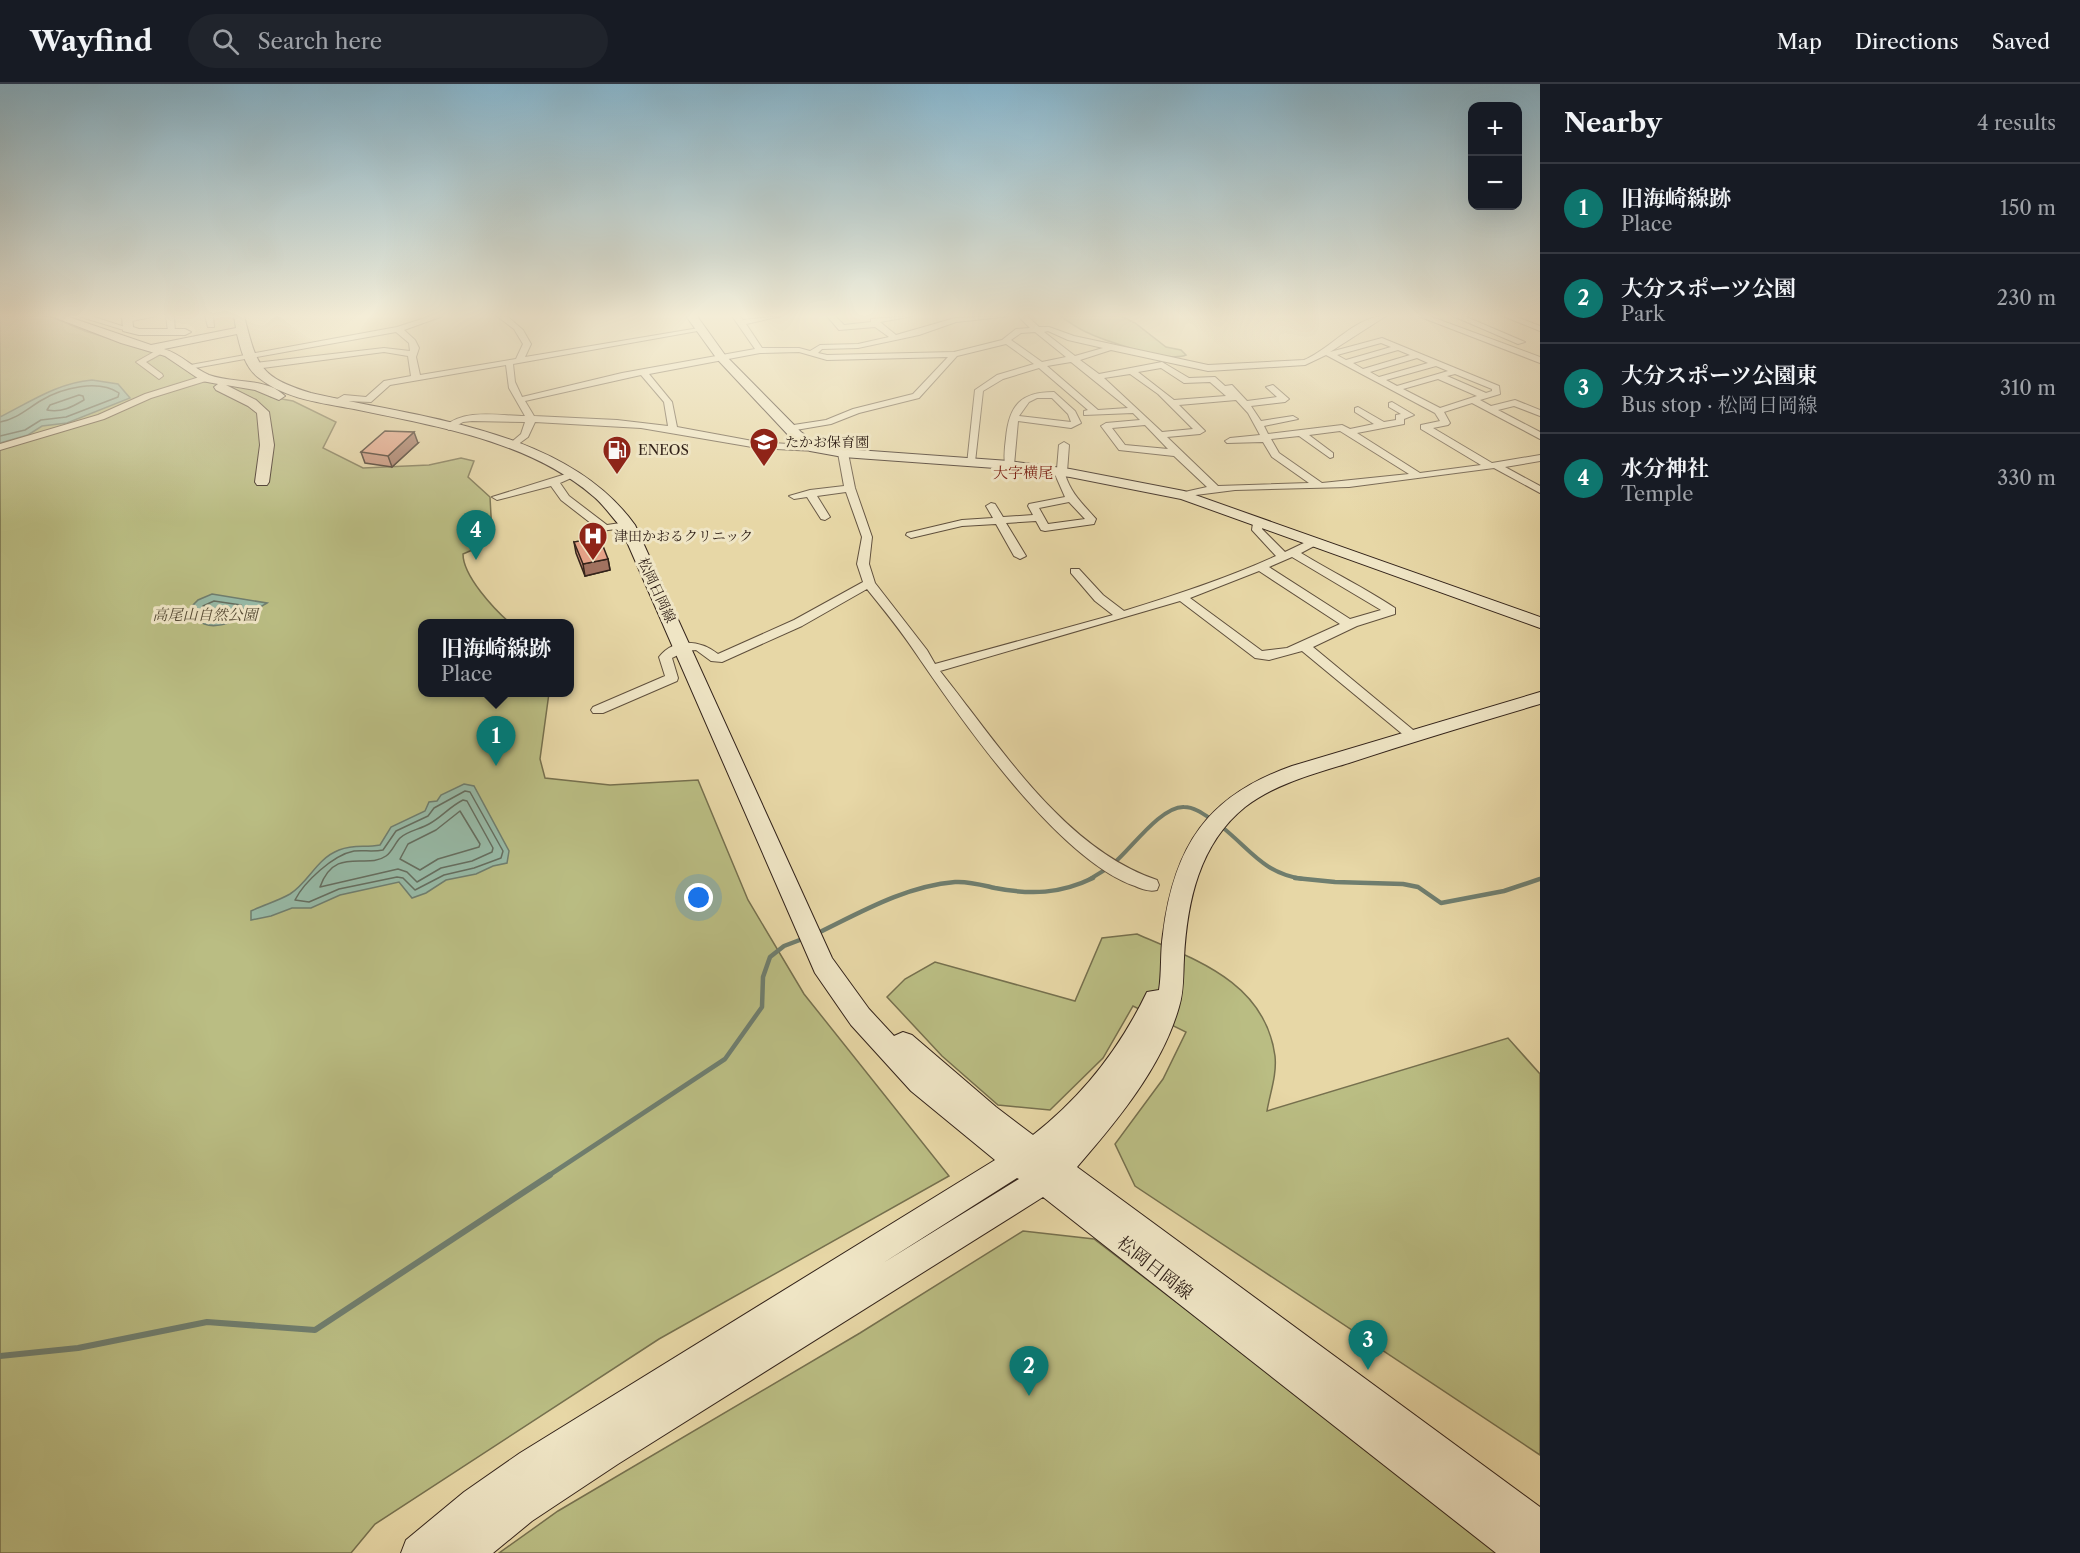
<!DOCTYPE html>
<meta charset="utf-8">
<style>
:root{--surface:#171b24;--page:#20242c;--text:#f1f3f6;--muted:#9ea1a6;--line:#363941;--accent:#0f766e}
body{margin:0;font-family:"Libre Caslon Text","Noto Serif JP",serif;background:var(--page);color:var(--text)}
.controls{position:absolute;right:18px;top:18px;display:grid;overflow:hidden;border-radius:12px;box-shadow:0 6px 24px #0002}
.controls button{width:54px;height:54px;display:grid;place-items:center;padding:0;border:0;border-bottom:2px solid var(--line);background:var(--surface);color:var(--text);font:30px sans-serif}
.you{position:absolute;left:699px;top:814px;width:21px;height:21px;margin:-15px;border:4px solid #fff;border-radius:50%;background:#1a73e8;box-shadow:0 0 0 9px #1a73e833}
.badge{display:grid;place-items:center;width:39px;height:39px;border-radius:50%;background:var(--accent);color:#fff;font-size:20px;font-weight:700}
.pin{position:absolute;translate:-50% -50px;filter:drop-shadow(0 2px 3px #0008)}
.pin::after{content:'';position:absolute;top:32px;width:21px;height:18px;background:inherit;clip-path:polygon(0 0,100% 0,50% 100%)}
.popup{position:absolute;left:418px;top:535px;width:156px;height:78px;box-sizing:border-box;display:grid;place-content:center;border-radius:12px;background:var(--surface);filter:drop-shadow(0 2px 4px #0005);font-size:20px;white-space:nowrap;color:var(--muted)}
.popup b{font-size:22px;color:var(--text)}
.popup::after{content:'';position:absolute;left:50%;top:100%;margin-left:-12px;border:12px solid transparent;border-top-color:var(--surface)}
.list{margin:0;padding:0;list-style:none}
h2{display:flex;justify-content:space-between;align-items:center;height:78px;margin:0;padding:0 24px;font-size:26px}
h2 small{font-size:20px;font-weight:400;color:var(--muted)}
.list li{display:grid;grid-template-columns:39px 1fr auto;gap:18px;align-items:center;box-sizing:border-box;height:90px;padding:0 24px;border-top:2px solid var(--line)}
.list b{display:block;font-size:22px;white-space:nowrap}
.list p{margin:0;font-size:20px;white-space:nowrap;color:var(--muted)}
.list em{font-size:20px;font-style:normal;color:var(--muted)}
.icon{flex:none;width:33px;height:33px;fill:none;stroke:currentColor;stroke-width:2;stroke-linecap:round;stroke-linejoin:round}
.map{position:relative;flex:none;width:1540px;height:1469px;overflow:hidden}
header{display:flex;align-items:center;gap:36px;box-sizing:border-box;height:84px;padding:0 30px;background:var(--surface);border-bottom:2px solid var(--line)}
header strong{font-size:28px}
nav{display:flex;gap:33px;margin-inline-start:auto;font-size:21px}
.search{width:420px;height:54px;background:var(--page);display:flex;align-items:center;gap:15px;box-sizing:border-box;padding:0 21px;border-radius:33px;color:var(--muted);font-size:22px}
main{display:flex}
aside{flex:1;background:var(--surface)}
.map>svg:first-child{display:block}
.green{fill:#babd83;stroke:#76704e;stroke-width:1.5}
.water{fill:#97baa7;stroke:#6f7e6f;stroke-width:1.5}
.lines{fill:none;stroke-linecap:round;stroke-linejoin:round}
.shore{stroke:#656e60;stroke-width:1.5}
.stream-far2{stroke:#6f7e6f;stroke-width:4}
.stream-far1{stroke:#6f7e6f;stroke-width:4.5}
.stream{stroke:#6f7e6f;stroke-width:6}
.street-casing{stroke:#60503d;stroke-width:2}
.secondary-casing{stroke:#33231a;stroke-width:2}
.street{fill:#efe5c5;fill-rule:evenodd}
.secondary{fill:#efe5c5;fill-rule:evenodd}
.wall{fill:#c68c76;stroke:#33231a;stroke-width:1.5}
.shaded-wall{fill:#a17260;stroke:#33231a;stroke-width:1.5}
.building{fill:#e6a389;stroke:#33231a;stroke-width:1.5}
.labels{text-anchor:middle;stroke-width:6;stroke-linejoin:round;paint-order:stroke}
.far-poi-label{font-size:14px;fill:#33231a;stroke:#efe5c5;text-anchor:start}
.far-street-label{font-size:14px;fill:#33231a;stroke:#efe5c5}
.far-quarter-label{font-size:15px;fill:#7a1f14;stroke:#efe5c5}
.park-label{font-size:15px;font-style:italic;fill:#554a34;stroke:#efe5c5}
.near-street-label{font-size:18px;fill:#33231a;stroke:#efe5c5}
</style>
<header>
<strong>Wayfind</strong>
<div class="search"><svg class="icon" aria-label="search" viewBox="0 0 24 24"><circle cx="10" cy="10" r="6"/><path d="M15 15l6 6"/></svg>Search here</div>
<nav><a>Map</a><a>Directions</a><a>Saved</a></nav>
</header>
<main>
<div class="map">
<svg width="1540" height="1469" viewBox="0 0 1540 1469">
<rect width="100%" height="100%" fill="#e7d7a6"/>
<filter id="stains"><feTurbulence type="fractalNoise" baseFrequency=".00333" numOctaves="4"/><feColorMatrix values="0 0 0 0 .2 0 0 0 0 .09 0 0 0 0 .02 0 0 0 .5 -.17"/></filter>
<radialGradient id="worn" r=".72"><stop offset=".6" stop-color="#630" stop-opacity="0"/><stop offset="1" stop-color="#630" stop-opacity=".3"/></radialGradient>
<g class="green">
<path d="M 0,232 L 49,232 L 85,247 L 161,270 L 199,293 L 256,305 L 271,313 L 293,317 L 336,338 L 323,364 L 363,384 L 429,381 L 461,374 L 474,377 L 468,393 L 490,413 L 492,450 L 479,463 L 463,470 C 463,492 494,525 510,539 L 422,540 L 422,608 L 549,609 L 540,675 L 545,694 L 610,701 L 698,696 L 748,816 L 804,910 L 949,1092 L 659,1255 L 375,1440 L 351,1469 L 0,1469 Z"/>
<path d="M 1060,232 L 1121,232 L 1135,239 L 1166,263 L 1181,266 L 1186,271 C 1169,279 1102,256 1084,247 C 1075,243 1068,237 1060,232 Z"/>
<path d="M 1137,850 C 1196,876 1265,898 1275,972 C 1277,991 1270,1009 1267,1027 L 1508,954 L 1540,990 L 1540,1371 L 1135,1102 L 1115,1060 L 1163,995 L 1186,948 L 1133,922 L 1103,974 L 1050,1026 L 998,1021 L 942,972 L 887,913 L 905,895 L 935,878 L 1075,917 L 1102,854 Z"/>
<polygon points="1023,1147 1094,1155 1504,1469 499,1469 558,1427 860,1249"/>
</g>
<g class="water">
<path d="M 92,296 L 118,300 L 130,314 L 67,339 L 42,342 L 28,351 L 0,359 L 0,333 C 30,318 57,299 92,296 Z"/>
<path d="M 212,510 L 267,519 C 249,530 216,552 197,536 L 201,529 L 190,524 L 198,516 Z"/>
<path d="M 464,700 L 474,702 L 509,767 L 507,779 L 493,782 L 476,790 L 446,796 L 426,809 L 412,814 L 399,798 L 340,811 L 311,824 L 292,824 L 271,832 L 251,836 L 251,827 C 263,821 278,817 290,810 C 309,798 316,775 339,766 C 355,760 364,764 380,761 L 391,743 L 425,727 L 429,718 L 437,717 L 441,711 Z"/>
</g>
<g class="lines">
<g class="shore">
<path d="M 79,311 L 83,312 L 84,316 C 72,323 61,329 47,326 L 50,321 Z"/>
<path d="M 0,338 C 17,335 28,324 42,316 C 62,304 98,295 119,309 L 118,313 L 66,333 L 41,336 L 25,346 L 0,352"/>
<polygon points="214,517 241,521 243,525 215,536 208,536 203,522"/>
<path d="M 465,707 L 470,708 L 503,767 L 501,774 L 474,784 L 444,791 L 415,806 L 403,794 L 397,793 L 339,805 L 309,818 L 295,816 C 304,798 333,771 354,767 C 364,766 373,768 383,766 L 396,747 L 428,732 L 434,724 Z"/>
<path d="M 463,716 L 467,717 L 493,764 L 492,768 L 472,777 L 441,784 L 417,798 L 407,788 L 398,785 L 320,803 C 335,761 367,786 386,772 C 392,768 395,759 400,754 C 407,747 421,745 429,740 C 442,733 449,723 463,716 Z"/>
<polygon points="460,727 480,760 479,763 438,775 420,786 400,775 408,760 436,746"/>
</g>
<g class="stream-far2">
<path d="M 1222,743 C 1251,766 1263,789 1303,795"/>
<path d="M 1114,779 C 1131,765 1161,722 1184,723 C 1195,723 1205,731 1214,737"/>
<polyline points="1090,795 1108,784"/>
</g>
<g class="stream-far1">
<polyline points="1295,794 1335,798 1403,800 1418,803 1441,819 1504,807 1540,795"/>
<path d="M 818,849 C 861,828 906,802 955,798 C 969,797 982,801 995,804 C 1031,811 1060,810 1093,794"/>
<polyline points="548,1092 725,975 762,923 763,893 770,873 784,862 805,854"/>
</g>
<polyline class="stream" points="0,1272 78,1264 207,1238 315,1246 550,1091"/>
<g class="street-casing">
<g id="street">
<polygon points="78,232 91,232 131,245 127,247"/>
<polygon points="137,232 156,232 127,238 123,236"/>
<polygon points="166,232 174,232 175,249 168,247"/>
<polygon points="205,232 213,232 214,243 208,243"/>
<path d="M 431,232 L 443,232 L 404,246 L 415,256 L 419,264 L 416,273 L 420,291 L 516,275 L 523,260 L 514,245 L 497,232 L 508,233 L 523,246 L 531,260 L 525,273 L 699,244 L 703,246 L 513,280 L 515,298 L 522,313 L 622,289 L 755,265 L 732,232 L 740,232 L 743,236 L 781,232 L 746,240 L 762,264 L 799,264 L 810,267 L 820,261 L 858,260 L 889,253 L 875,243 L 839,246 L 827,232 L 835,232 L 844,241 L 871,238 L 871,235 L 913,232 L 880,238 L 896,251 L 955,234 L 1011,232 L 956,238 L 919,251 L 858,264 L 822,265 L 818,269 L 827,271 L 954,268 L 1002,256 L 1016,245 L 1030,244 L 1018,232 L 1027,232 L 1039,243 L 1049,243 L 1074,252 L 1208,281 L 1304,276 C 1331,265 1355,232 1386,232 L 1330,268 L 1382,254 L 1499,302 L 1500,310 L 1480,316 L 1491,322 L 1515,316 L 1540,326 L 1540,332 L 1514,322 L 1498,326 L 1540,348 L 1540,355 L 1472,319 L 1444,328 L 1450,339 L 1448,341 L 1433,344 L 1492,379 L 1540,371 L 1540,377 L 1505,383 L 1540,402 L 1540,409 L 1494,384 L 1349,403 L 1235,406 L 1180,413 L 1180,409 L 1207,403 L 1174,372 L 1119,366 L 1101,342 L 1106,339 L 1140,336 L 1133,329 L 1084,331 L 1084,327 L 1088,326 L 1039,284 L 1003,295 L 983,307 L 975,378 L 967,380 L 975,306 L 997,291 L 1034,280 L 1006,260 L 957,272 L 919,314 L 859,329 L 831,340 L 790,347 L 785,344 L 787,342 L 826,336 L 853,325 L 913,310 L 948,273 L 827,276 L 799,268 L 760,269 L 649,290 L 672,318 L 677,343 L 758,358 L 818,362 L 818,366 L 815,367 L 758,364 L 641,344 L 535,338 L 528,353 L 513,364 L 508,361 L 521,350 L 525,338 L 472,337 L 463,338 L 449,346 L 444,343 C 464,324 500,332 525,332 L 509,304 L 506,281 L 390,301 L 371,318 L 345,317 L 336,321 L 332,318 L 344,311 L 366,313 L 384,297 L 411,292 L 408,272 L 384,268 L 255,285 L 251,282 L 255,279 L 384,264 L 410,267 L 409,259 L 396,248 L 189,285 L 185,282 L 397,243 ZM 1048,247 L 1068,256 L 1103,264 L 1075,272 L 1044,248 ZM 1035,248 L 1066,273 L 1042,278 L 1011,256 L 1021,249 ZM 1381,259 L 1391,263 L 1346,276 L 1337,271 ZM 1111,266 L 1208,287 L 1305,281 L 1326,271 L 1435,329 L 1440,337 L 1421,341 L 1421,345 L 1481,381 L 1420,389 L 1357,349 L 1404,340 L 1404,335 L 1414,331 L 1392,318 L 1389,319 L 1389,323 L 1401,330 L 1396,331 L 1396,336 L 1384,338 L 1358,323 L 1355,324 L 1355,328 L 1374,340 L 1350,345 L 1342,341 L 1268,350 L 1264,342 L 1298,335 L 1293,332 L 1261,337 L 1251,322 L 1285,318 L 1289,315 L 1273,301 L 1266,303 L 1277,313 L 1247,317 L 1232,301 L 1225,302 L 1215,293 L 1189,294 L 1162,278 L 1099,290 L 1080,276 ZM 1398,266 L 1410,271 L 1363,285 L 1353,279 ZM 1417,274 L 1428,279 L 1379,293 L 1370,288 ZM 1071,278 L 1128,324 L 1098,326 L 1047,282 ZM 1436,282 L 1448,287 L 1397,302 L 1386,296 ZM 1161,284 L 1184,299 L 1210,298 L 1226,312 L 1174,316 L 1138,288 ZM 1130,290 L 1158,310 L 1193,345 L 1162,348 L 1104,294 ZM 1455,290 L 1492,305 L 1492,307 L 1486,309 L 1447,292 ZM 641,291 L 664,318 L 668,342 L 617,336 L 534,332 L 525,317 ZM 1438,295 L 1477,312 L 1440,324 L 1403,305 ZM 1236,316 L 1248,329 L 1260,351 L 1230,354 L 1225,357 L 1227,359 L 1263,358 L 1272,373 L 1309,399 L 1218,402 L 1167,353 L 1200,350 L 1205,347 L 1179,321 ZM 1145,341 L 1168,365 L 1125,361 L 1112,344 ZM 1340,347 L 1409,390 L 1322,399 L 1279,369 L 1271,355 L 1299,352 L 1330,374 L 1333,373 L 1333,369 L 1309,351 Z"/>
<polygon points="1418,232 1429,232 1540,273 1540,279"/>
<polygon points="1453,232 1464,232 1525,258 1518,260"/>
<polygon points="1503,232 1514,232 1540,242 1540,247"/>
<polygon points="159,265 166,267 146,278 162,290 163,292 159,295 136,278"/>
<polygon points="206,291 209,292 209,296 151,314 104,335 0,366 0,360 98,331 145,310"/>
<path d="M 1054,308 L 1075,327 L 1081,339 L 1071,344 L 1018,337 L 1014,381 L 1006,383 C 1003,375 1005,363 1006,354 C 1009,322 1020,308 1054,308 ZM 1037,314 L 1052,314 L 1068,330 L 1071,338 L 1019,332 L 1029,318 Z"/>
<path d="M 1064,358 L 1069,361 L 1067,388 L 1065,390 C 1071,410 1083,420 1096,435 L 1094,440 L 1045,447 L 1041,446 L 1036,437 L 1006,439 L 1026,472 L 1020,475 L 1014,472 L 996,440 L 962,442 L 911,454 L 906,451 L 907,449 L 962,436 L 993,434 L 986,422 L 991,419 L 995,420 L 1003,433 L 1033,431 L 1028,422 L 1029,420 L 1065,413 L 1054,388 L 1057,385 L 1059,361 ZM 1069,418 L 1085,435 L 1048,440 L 1039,424 Z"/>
<path d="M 843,366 L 848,369 L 855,404 L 872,453 L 869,480 L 875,499 L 927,566 L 935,580 L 1113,531 L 1095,517 L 1071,489 L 1071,485 L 1079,485 L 1103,511 L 1124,527 C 1176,511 1228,494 1276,472 L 1252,446 L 1253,439 L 1258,436 L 1263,439 L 1262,445 L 1285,468 L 1308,457 L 1316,457 L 1316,461 L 1301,469 C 1332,488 1365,504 1395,524 L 1395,530 L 1357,542 L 1313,563 L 1418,650 L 1411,655 L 1406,653 L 1302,567 L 1269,576 L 1255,574 L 1180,517 L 940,587 C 999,661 1064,765 1157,796 L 1159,801 L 1157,806 C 1149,808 1142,805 1135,802 C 1059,776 962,637 917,571 C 902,548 884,526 867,505 L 802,542 L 722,578 L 711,577 L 696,566 L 686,567 L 672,574 L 678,594 L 677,597 L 603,629 L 593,629 L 591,626 L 593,623 L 665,592 L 659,573 C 675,553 700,556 718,570 L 794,536 L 863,498 L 857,480 L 862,453 L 846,408 L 817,412 L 830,433 L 825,436 L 821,435 L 807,413 L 794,415 L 789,412 L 810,406 L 844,402 L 838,369 ZM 1292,473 L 1381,526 L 1350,535 L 1269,483 ZM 1259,487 L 1340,540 L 1287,564 L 1262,567 L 1190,514 Z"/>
<polygon points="569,389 578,391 560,399 569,412 607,441 627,438 632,441 631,443 601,447 561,416 551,402 497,416 492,413"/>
</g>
</g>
<g class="secondary-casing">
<g id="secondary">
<path d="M 51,232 L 66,232 L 151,261 L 236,244 L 234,232 L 244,232 C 257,282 259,293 311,309 C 418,334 565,344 635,441 L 832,874 L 869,925 L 894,952 L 903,948 L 912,951 L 996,1023 L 1033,1051 C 1083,1012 1120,964 1147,908 L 1159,906 C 1162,888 1160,869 1163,850 C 1174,762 1207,712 1292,682 L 1540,608 L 1540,620 C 1476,639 1412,658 1349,679 C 1313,690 1275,700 1245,723 C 1199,760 1187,818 1184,874 C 1183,891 1184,907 1179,923 C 1162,983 1117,1037 1077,1083 L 1540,1423 L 1540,1469 L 1496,1469 L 1043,1113 L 618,1380 L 532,1437 L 493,1469 L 401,1469 L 406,1456 L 464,1408 L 520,1369 L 995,1076 L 911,1007 L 851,941 L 815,889 L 620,442 C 611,432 603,420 593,412 C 528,356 434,342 354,325 C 322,319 285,315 259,294 C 245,284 241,266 237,250 L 164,265 C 181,270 193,284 209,291 C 233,300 266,293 285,312 L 279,316 L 255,306 L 226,301 L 256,316 L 269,328 L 274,361 L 269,398 L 267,401 L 257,401 L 255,398 L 260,361 L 257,329 L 248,322 L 216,306 L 214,303 L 218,300 L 202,297 L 165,272 L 121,259 ZM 1017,1094 L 1019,1095 L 883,1179 Z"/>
<polygon points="122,232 132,232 133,243 139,245 185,245 191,248 185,251 139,251 123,247"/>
<polygon points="686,232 697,232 725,271 801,348 819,361 843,365 1009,377 1070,385 1184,407 1540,533 1540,544 1181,415 1070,393 1009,385 843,373 810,367 791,354 717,275"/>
</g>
</g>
<use href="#street" class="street"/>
<use href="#secondary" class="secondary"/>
</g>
<g class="wall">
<polygon points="418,359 392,383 365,379 361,368"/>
<polygon points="574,458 608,475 610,486 585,492 576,469"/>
</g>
<g class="shaded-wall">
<polygon points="414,348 418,359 392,383 388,372"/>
<polygon points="608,475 610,486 585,492 583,480"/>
</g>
<g class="building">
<polygon points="385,347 414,348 388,372 361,368"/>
<polygon points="589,455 601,457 608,475 583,480 574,458"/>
</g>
<linearGradient id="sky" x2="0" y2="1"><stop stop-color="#87b6ce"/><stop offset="0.53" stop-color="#f4edd7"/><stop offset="1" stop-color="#f4edd7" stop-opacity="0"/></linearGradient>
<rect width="1540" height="438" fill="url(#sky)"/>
<defs>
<g id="school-pin" transform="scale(1.5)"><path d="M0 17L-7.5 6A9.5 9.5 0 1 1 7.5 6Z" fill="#8f2418" stroke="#efe5c5"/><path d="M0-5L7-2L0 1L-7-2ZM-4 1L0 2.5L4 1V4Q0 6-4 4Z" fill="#fff"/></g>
<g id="fuel-pin" transform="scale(1.5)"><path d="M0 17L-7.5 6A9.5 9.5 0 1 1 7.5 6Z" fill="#8f2418" stroke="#efe5c5"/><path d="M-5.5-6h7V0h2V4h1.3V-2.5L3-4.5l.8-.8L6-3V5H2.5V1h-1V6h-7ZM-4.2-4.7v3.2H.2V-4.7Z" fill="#fff"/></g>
<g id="hospital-pin" transform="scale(1.5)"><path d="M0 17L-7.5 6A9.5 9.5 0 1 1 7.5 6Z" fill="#8f2418" stroke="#efe5c5"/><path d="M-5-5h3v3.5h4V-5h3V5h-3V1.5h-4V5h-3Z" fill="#fff"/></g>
</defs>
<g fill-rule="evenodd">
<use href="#school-pin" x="764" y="358"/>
<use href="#fuel-pin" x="617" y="366"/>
<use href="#hospital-pin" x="593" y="452"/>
</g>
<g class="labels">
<g class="far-poi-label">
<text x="785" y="363">たかお保育園</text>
<text x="638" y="371">ENEOS</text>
<text x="614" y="457">津田かおるクリニック</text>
</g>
<g class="far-street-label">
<text transform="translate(657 506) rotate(65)" y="5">松岡日岡線</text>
</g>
<g class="far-quarter-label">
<text x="1023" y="394">大字横尾</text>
</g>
<g class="park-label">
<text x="205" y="536">高尾山自然公園</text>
</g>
<g class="near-street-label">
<text transform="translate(1155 1184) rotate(38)" y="6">松岡日岡線</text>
</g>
</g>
<rect width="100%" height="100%" filter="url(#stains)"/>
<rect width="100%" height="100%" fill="url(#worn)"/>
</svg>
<div class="controls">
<button>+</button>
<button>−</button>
</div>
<div class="you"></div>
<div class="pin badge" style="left:496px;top:682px">1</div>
<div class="popup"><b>旧海崎線跡</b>Place</div>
<div class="pin badge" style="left:1029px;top:1312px">2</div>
<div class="pin badge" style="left:1368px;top:1286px">3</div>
<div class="pin badge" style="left:476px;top:476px">4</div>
</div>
<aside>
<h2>Nearby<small>4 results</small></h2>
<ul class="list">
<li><span class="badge">1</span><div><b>旧海崎線跡</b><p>Place</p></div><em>150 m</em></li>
<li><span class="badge">2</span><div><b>大分スポーツ公園</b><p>Park</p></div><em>230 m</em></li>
<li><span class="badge">3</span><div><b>大分スポーツ公園東</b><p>Bus stop · 松岡日岡線</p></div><em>310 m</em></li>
<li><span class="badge">4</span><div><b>水分神社</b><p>Temple</p></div><em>330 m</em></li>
</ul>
</aside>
</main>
